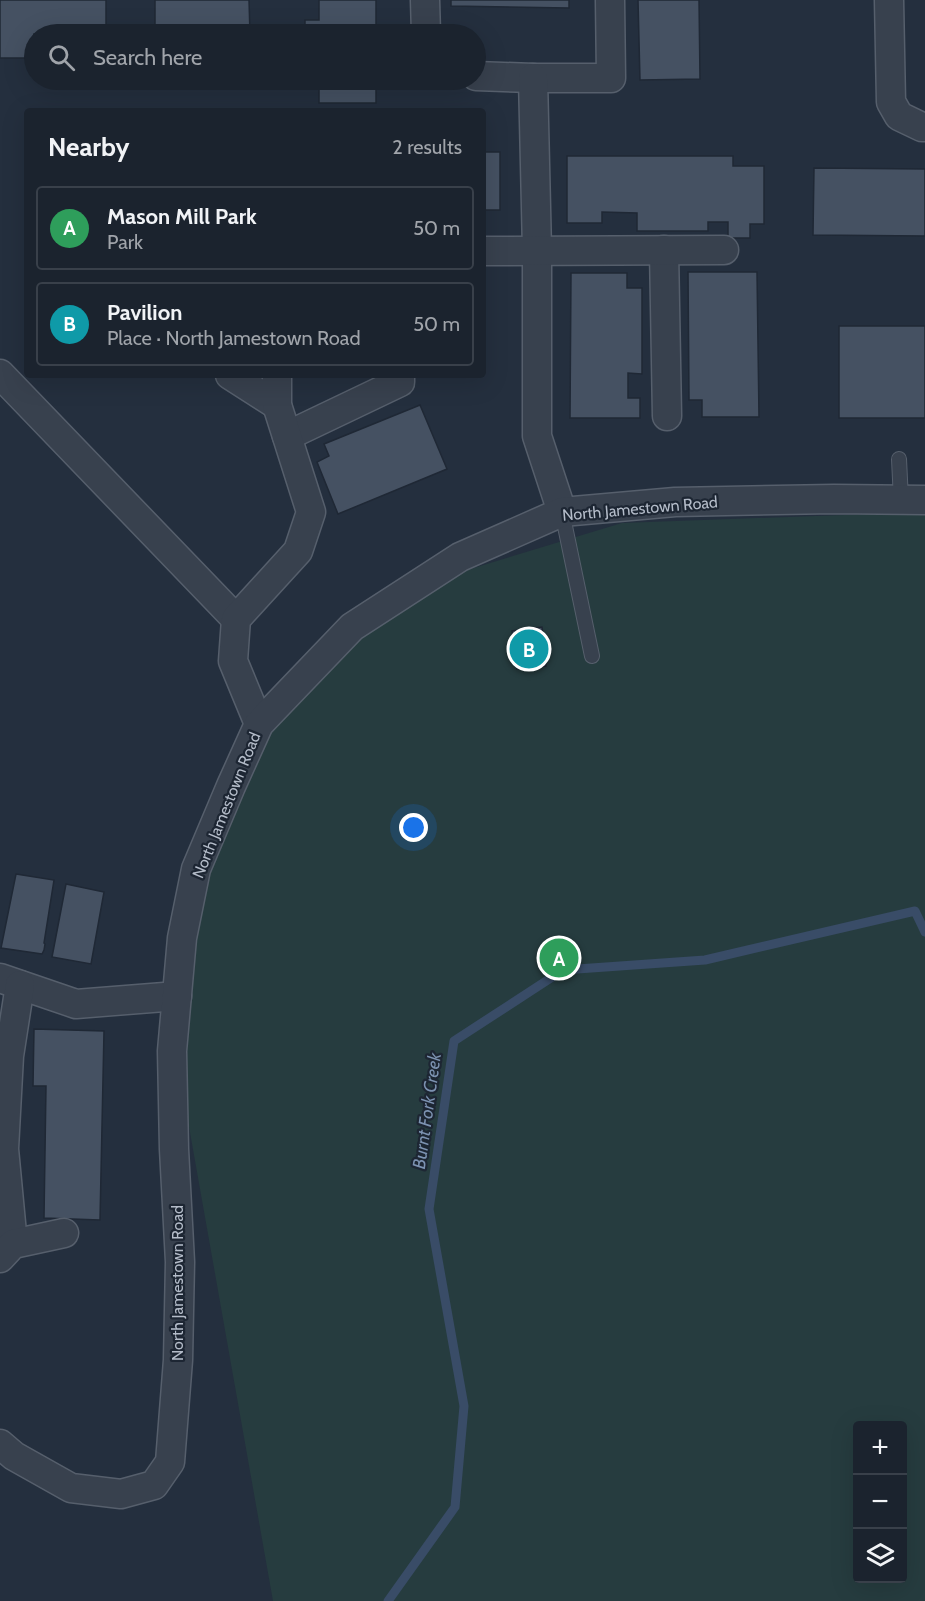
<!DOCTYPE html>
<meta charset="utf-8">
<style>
:root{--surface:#1b232e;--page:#242b36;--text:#f1f3f6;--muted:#a0a4aa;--line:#39404a;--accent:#ea580c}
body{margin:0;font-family:Cabin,sans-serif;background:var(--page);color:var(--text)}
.controls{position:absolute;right:18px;bottom:18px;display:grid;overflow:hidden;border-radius:6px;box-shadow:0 6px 24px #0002}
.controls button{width:54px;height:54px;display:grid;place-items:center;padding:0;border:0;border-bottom:2px solid var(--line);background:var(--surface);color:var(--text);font:30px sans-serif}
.you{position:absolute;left:414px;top:828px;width:21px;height:21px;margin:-15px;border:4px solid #fff;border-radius:50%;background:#1a73e8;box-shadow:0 0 0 9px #1a73e833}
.badge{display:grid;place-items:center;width:39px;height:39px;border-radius:50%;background:var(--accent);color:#fff;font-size:20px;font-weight:700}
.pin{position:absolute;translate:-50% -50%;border:3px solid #fff;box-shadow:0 2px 6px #0006}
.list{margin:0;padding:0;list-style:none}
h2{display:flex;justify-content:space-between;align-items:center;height:78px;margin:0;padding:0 24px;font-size:26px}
h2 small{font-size:20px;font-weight:400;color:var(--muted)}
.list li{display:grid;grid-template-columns:39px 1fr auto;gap:18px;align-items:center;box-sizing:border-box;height:84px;margin:0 12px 12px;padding:0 12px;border:2px solid var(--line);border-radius:6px}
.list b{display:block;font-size:22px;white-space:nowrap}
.list p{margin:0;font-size:20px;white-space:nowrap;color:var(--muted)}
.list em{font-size:20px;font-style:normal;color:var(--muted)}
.icon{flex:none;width:33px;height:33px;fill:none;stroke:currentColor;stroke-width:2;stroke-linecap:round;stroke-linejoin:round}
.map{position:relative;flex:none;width:925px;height:1601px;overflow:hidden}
.search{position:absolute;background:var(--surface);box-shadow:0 6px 24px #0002;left:24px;top:24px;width:462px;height:66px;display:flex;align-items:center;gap:15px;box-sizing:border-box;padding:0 21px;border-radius:33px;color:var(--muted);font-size:22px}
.panel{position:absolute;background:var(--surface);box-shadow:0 6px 24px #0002;left:24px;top:108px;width:462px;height:270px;border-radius:6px}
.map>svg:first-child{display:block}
.green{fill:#263c3f;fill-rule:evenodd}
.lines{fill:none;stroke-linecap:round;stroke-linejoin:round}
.stream{stroke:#394c67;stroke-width:9}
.building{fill:#455162;stroke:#1f2835;stroke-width:1.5}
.service-casing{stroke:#565f6c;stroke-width:16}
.minor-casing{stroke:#565f6c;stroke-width:31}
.service{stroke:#38414e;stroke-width:14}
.minor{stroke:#38414e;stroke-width:28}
.labels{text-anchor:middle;stroke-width:4.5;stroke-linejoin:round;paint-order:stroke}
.street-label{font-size:16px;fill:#b4bcc9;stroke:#1d2633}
.water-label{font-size:18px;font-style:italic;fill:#7c92b1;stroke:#1d2633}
</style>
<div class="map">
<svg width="925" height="1601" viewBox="0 0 925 1601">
<rect width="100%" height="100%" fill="#242f3e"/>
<path class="green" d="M 925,512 L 925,1601 L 273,1601 L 180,1076 L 211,795 L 323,658 L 454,574 L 622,523 ZM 858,1426 L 902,1426 L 902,1578 L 858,1578 Z"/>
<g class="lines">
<polyline class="stream" points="388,1601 455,1507 464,1406 429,1209 454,1041 563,970 705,960 915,911 925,932"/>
</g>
<g class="building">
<polygon points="0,0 106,0 106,34 34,34 34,58 0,58"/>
<polygon points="155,0 249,0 250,34 155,34"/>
<polygon points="319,0 376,0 376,34 305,34 305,20 319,20"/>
<polygon points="451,0 569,0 569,8 451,6"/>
<polygon points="638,0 699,0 700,79 640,80"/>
<polygon points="306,80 376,80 376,103 319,103 319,86 306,86"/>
<polygon points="483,152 500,152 500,210 485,210 485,223 483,223"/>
<polygon points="567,156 733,156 733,166 764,166 764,224 750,224 750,238 728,238 728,222 708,222 708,231 637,231 637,213 602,212 602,223 567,223"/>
<polygon points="814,168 925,169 925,236 813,235"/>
<polygon points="688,272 757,272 759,417 702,417 702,400 689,400"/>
<polygon points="571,273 627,273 627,288 642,288 642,374 628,373 628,398 640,398 640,418 570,418"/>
<rect x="839" y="326" width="86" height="92"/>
<polygon points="420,405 447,469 338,514 317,462 329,456 324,444"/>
<polygon points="542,627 546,666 517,669 512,631"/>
<polygon points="16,874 54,880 44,943 45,944 44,950 42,954 1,948"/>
<polygon points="66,884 104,892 91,964 52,957"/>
<polygon points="34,1029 104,1031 100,1220 44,1218 46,1086 33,1086"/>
</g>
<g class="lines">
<g class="service-casing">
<g id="service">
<polyline points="899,459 901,500"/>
<polyline points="562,512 592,656"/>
</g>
</g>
<g class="minor-casing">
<g id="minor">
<polyline points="425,0 426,34"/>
<polyline points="889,0 891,102 899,116 922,127 925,127"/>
<polyline points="476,76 533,78 611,78 610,0"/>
<polyline points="533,78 537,251 537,436 562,512"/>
<polyline points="664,250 667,416"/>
<polyline points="483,251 724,250"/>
<polyline points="0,374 236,619"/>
<polyline points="230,375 277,405"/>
<polyline points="287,436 400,382 400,375"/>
<polyline points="259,724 233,661 236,619 298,551 311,512 277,405 277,375"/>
<polyline points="0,978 76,1004 177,996"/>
<polyline points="13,1244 4,1149 9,1056 20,985"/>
<polyline points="0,1258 13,1244 64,1233"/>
<polyline points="0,1444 14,1456 71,1488 121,1494 154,1485 170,1462 178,1360 180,1262 174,1149 172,1051 182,938 196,869 231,786 259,724 352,627 460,557 562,512 675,502 834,499 925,500"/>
</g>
</g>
<use href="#service" class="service"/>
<use href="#minor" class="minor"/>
</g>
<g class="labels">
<g class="street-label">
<text transform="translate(640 508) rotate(-5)" y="6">North Jamestown Road</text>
<text transform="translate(226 805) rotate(-68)" y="6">North Jamestown Road</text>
<text transform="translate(177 1283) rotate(-90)" y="6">North Jamestown Road</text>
</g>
<g class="water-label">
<text transform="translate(427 1111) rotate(-82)" y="6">Burnt Fork Creek</text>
</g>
</g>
</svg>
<div class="controls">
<button>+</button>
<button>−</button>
<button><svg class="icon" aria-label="layers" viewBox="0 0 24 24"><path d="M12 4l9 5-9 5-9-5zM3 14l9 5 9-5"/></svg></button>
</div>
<div class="you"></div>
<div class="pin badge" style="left:559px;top:958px;background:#2e9e5b">A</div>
<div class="pin badge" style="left:529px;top:649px;background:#0f9aa8">B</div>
<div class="search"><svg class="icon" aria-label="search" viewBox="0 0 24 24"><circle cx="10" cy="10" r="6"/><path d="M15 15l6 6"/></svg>Search here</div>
<section class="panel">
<h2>Nearby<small>2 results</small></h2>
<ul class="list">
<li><span class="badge" style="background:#2e9e5b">A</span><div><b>Mason Mill Park</b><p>Park</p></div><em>50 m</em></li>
<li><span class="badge" style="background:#0f9aa8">B</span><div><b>Pavilion</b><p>Place · North Jamestown Road</p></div><em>50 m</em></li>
</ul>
</section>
</div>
